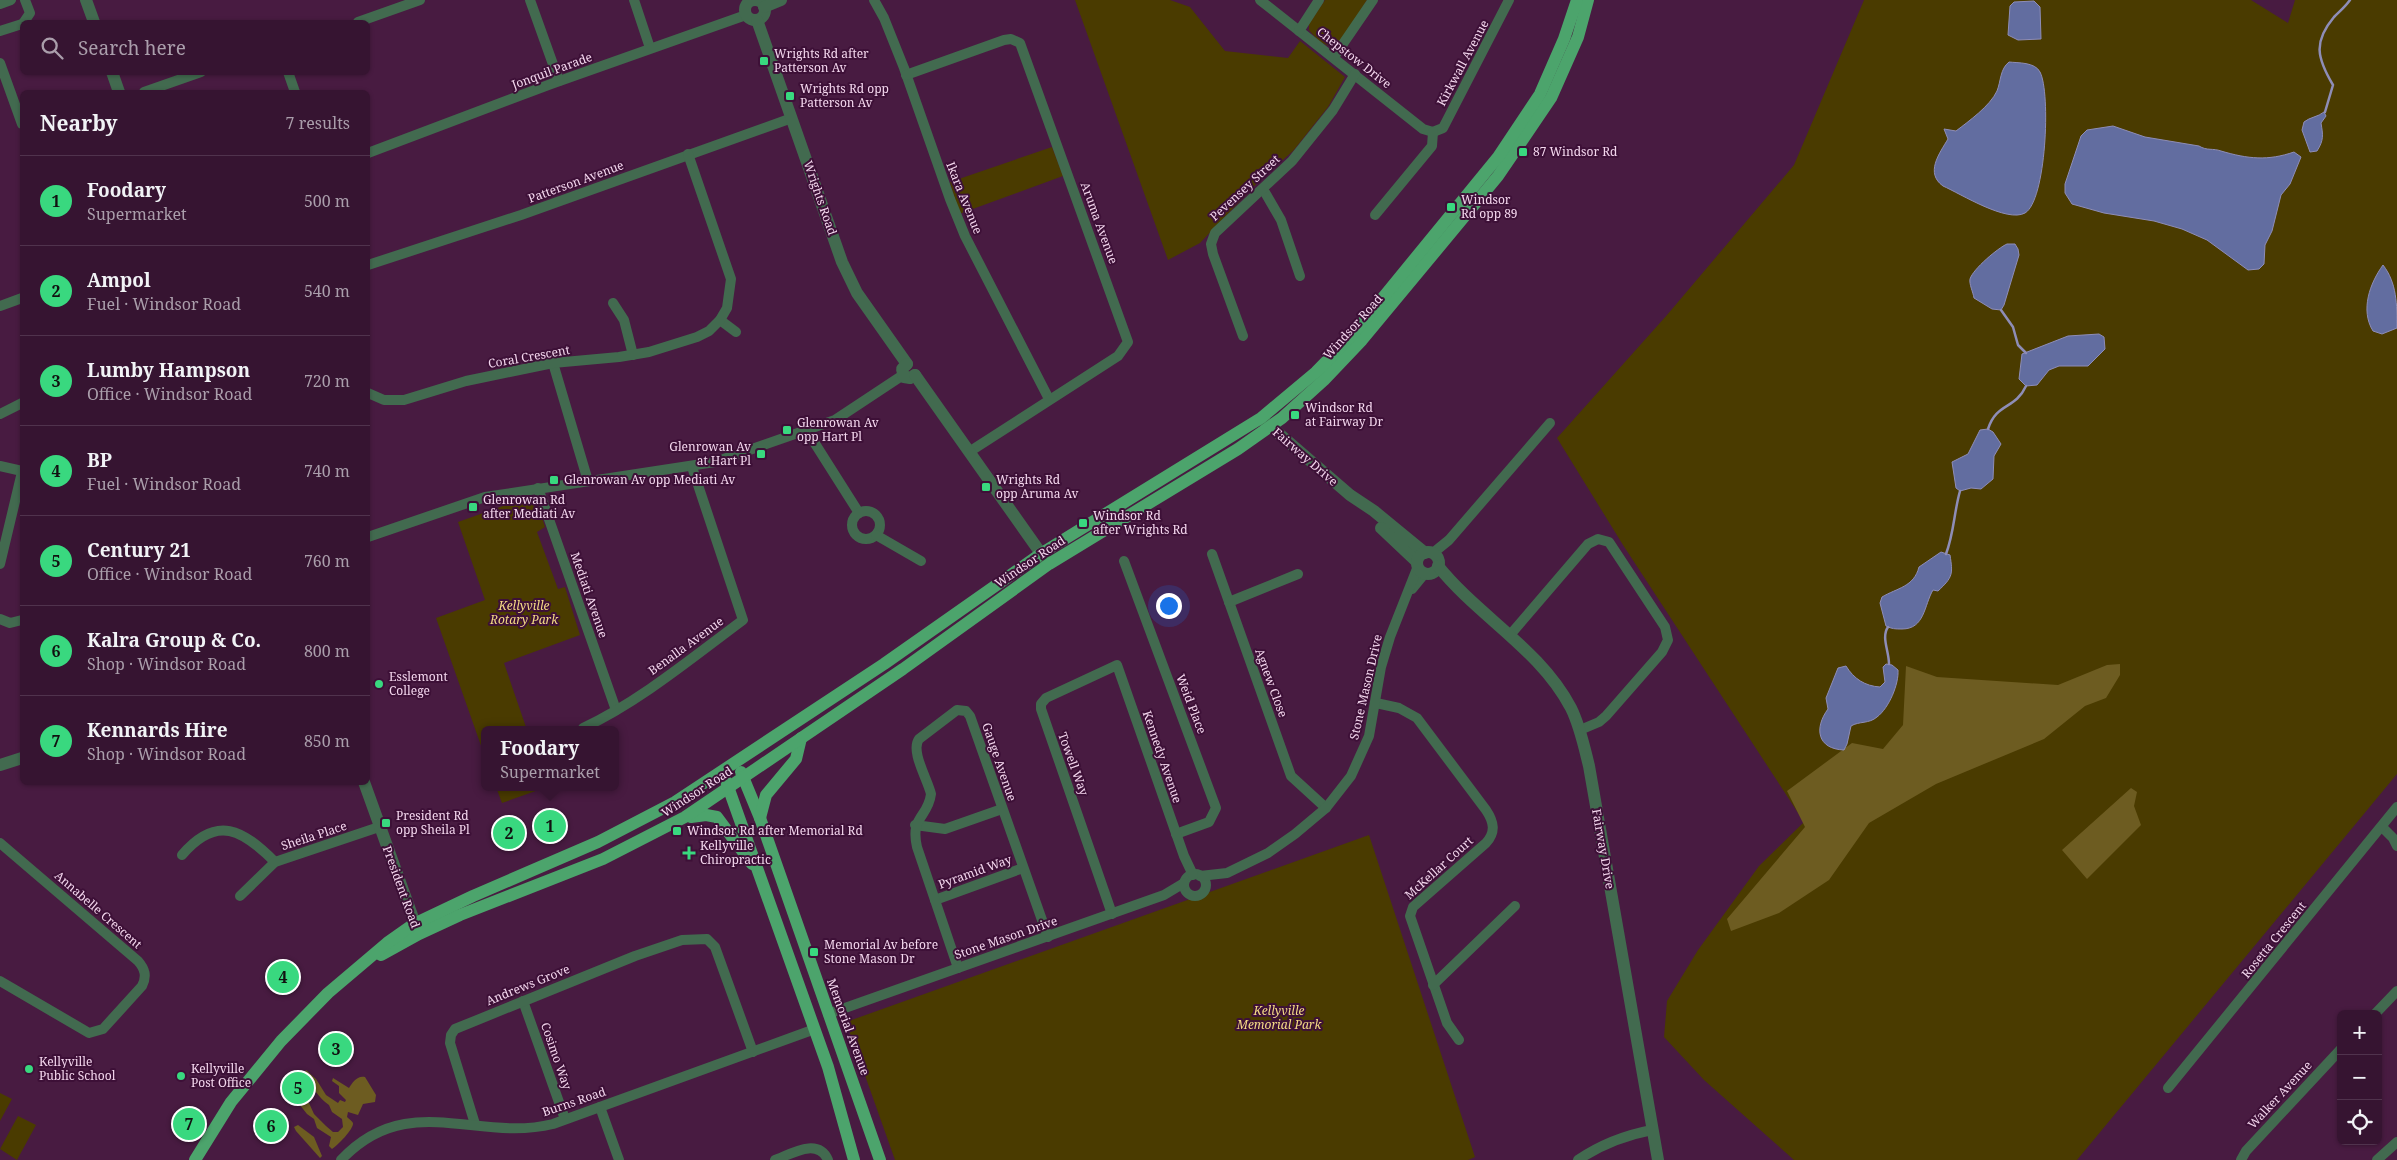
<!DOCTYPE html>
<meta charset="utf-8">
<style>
:root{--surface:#361431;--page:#41213d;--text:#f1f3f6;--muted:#aa9eab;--line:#50334d;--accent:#39d87f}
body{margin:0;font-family:"Noto Serif",serif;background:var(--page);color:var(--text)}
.controls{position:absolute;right:15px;bottom:15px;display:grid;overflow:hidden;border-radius:8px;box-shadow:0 1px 4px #0004}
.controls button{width:45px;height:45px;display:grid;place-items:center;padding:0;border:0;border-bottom:1px solid var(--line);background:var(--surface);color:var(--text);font:25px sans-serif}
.you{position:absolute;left:1168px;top:605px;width:18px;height:18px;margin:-12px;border:4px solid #fff;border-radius:50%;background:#1a73e8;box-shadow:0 0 0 8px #1a73e833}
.badge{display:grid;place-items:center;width:32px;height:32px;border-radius:50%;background:var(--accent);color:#111;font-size:16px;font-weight:700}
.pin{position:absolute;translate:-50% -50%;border:2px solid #fff;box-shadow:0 1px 5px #0006}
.popup{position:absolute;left:481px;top:726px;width:138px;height:65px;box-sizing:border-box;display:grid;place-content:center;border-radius:8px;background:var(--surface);filter:drop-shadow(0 1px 4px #0005);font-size:16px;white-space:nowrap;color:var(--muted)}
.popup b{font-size:19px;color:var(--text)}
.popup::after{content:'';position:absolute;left:50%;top:100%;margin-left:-10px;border:10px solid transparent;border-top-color:var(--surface)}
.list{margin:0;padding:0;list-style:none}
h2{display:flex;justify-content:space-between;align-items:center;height:65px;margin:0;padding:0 20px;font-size:21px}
h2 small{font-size:16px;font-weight:400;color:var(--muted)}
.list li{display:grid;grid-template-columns:32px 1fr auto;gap:15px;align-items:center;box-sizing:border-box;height:90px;padding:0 20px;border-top:1px solid var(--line)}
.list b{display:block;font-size:19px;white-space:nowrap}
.list p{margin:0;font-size:16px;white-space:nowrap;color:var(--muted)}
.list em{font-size:16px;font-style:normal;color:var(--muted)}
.icon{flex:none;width:28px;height:28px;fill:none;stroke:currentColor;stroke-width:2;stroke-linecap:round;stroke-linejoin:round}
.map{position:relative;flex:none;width:2397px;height:1160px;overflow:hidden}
.search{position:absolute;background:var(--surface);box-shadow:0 1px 4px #0004;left:20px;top:20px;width:350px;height:55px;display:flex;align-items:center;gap:12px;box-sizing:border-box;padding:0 18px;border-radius:8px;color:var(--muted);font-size:19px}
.panel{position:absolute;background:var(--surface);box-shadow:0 1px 4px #0004;left:20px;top:90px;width:350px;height:695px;border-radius:8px}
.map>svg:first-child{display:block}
.green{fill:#4a3b00}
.forest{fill:#6d5c21}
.water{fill:#626da0;stroke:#8e8db7}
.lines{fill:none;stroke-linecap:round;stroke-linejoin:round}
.stream{stroke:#8e8db7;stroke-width:2.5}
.minor{stroke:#426a4f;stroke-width:10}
.tertiary{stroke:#426a4f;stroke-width:12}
.primary{stroke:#4ca46c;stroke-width:12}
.poi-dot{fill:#39d87f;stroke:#3d1037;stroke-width:2}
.labels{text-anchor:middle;stroke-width:4;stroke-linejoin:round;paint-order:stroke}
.poi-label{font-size:12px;fill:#f4d7ee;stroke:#3d1037;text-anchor:start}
.street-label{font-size:12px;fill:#f4d7ee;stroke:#3d1037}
.park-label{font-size:12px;font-style:italic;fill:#f4db85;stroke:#3d1037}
</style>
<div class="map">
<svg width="2397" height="1160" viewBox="0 0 2397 1160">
<rect width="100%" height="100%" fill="#481b41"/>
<g class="green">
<polygon points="1075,0 1170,0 1190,7 1225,51 1288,58 1300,41 1345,77 1328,107 1293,151 1260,180 1200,243 1168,260"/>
<path d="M 1325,0 L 1367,0 C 1360,10 1344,41 1335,45 C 1325,49 1314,36 1309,30 L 1309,24 Z"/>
<polygon points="1864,0 2251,0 2288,23 2295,0 2397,0 2397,774 2077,1160 1794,1160 1704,1080 1664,1037 1667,1001 1698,950 1759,866 1804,822 1623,545 1557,438 1667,315 1794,165"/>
<polygon points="1052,147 1063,176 959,214 950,182"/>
<polygon points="531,496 537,502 545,527 537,532 558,589 565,587 580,635 504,663 527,730 485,730 485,757 436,618 485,600 458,522"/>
<polygon points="496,787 547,787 502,803"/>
<polygon points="1369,835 1475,1157 1468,1160 895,1160 846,1022"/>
<polygon points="0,1093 12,1099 0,1121"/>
<polygon points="18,1116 36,1125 17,1160 0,1149"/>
</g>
<g class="forest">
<polygon points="2120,664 2120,675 2106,698 2085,706 2044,739 1936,784 1869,823 1829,880 1779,913 1731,931 1727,919 1805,827 1787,791 1852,743 1883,749 1903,725 1906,666 1937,677 2058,685 2107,665"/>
<polygon points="2131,788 2137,792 2134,806 2141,825 2087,879 2062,850"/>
<path d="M 306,1070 L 316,1079 L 326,1095 L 338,1103 L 340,1100 L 345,1102 L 346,1100 L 339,1093 L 339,1086 L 332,1081 L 333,1078 L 349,1088 C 352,1083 357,1075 365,1077 L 376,1095 L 375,1102 L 363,1104 L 358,1115 L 348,1112 L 347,1117 C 349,1119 352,1121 353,1123 C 354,1129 337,1146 332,1149 L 329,1146 L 331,1137 L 317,1128 L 314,1119 L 307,1114 L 284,1085 L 285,1083 L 298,1097 L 309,1103 L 314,1114 L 326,1126 L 333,1132 L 338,1132 L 343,1127 L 342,1119 L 332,1112 L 329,1105 C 318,1098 312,1085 304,1075 Z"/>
<polygon points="298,1125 314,1137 322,1156 320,1158 296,1131 294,1127"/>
</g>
<g class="water">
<polygon points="2034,1 2040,7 2041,39 2018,40 2008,35 2010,6 2014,2"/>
<path d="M 2009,62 C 2018,63 2035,62 2040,72 C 2051,93 2046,201 2025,213 C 2007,223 1961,194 1943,186 C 1925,173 1939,154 1948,139 L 1944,129 L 1956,131 C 1969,121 1990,106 1997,91 C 2001,81 2000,69 2009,62 Z"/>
<path d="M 2324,112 L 2326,116 L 2321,123 C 2323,135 2324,140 2317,151 L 2310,152 L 2302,130 L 2304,122 C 2310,117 2318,117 2324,112 Z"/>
<path d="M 2113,126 L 2145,137 L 2199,146 C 2207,151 2213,148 2221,151 C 2248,159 2268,161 2294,152 L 2301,157 L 2290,184 L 2281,195 L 2272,231 L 2265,245 L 2264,264 L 2259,269 L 2248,270 L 2207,240 L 2182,229 L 2154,221 L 2104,213 L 2072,204 L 2065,193 L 2065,184 L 2081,136 L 2087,130 Z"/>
<path d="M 2007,244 L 2015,244 L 2018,249 L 2019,255 L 2004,305 L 2001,310 L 1992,309 L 1974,298 C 1973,292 1969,284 1970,279 C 1973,269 1998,248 2007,244 Z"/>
<path d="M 2383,265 C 2397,283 2397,305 2397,328 L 2382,334 L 2373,331 C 2360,310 2370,283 2383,265 Z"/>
<polygon points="2099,334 2104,337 2105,349 2088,366 2059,366 2049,370 2037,385 2026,386 2019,379 2022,354 2068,336"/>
<polygon points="1988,429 1993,432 2001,444 1994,456 1993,479 1981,489 1971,488 1960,491 1956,488 1952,462 1968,454 1980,430"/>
<path d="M 1941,552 L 1950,555 C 1953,574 1953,577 1938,591 L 1933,590 C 1924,605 1925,629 1902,629 C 1895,629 1892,629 1886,626 L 1880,603 L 1882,597 C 1897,588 1914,587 1919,567 Z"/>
<path d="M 1886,664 L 1892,665 L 1898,670 C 1899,684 1889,708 1877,717 C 1869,724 1859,721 1851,726 L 1847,744 L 1844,750 C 1817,749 1814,728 1828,709 L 1826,698 L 1838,668 L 1846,666 C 1854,679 1865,686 1880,687 L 1885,682 L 1883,667 Z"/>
</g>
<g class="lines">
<g class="stream">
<path d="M 2325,112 L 2333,85 C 2317,58 2313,42 2334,17 C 2340,11 2345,7 2350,0"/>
<polyline points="2001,310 2013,327 2018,345 2026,353"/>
<path d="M 1988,429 C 1997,402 2015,410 2026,386"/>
<path d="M 1946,554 C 1954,533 1954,512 1960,491"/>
<path d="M 1888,627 C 1881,637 1889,651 1889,664"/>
</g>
<g class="minor">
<polyline points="530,0 559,81"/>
<polyline points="634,0 650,48"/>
<polyline points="874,0 884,18 904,68 950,199 965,236 1049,399"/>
<polyline points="1260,0 1423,129 1433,132"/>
<polyline points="0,4 11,0"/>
<polyline points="24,22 30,13 25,0"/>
<polyline points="358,22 420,0"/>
<polyline points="0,31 22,24"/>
<polyline points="1299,31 1319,0"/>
<polyline points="1334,57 1373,0"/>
<polyline points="0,63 22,124"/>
<polyline points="288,72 295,92"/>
<polyline points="906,75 1004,40 1011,39 1020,43 1128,342 1118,356 969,452"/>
<polyline points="144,92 201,72"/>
<polyline points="1433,132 1443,128 1509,0"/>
<polyline points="368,153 551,84 746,15"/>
<polyline points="1263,189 1281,220 1300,276"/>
<polyline points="1375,215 1432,146 1433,132"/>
<polyline points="368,265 521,215 792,118"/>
<polyline points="613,303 624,320 633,355"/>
<polyline points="0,306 22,298"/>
<polyline points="720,320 736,332"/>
<polyline points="1243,336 1213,254 1211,244 1215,233 1292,161 1333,110 1355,74"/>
<polyline points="553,363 588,481"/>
<polyline points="368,393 384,400 404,400 466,381 553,363 619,357 649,352 697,337 709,331 720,320 727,308 731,279 688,154"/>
<polyline points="0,414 22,403"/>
<polyline points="807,431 859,513"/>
<polyline points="0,466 22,471"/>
<polyline points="538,488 616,710"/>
<circle cx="866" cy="525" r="14"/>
<polyline points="876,535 921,561"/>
<polyline points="368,537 485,497 715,462 835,420 903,375"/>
<polyline points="1433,553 1449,540 1550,423"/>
<polyline points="1212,554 1291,776 1326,808"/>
<polyline points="1124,561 1216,808 1209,822 1176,834"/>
<polyline points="0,564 22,472"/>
<polyline points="1412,589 1425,573"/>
<polyline points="1229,602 1298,574"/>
<polyline points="0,619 10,623 22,620"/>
<polyline points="1510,635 1588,544 1598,539 1609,542 1665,627 1668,640 1662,652 1606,716 1599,722 1580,730"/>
<path d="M 1376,703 L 1399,708 L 1417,718 L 1486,810 C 1494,822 1496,832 1486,843 L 1413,907 L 1410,916 L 1447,1023 L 1459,1040"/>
<path d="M 583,728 C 639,702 693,657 743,620 L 692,467"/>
<polyline points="915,825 945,829 1002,809"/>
<polyline points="2382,827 2393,838 2397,846"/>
<path d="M 0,843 L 138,961 C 145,969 147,976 142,986 L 103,1029 L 89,1033 L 0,981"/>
<path d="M 182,855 C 217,814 243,830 275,862"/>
<circle cx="1195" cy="885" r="11"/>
<polyline points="1200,876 1227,873 1268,853 1295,834 1326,808 1351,776 1369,736 1381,667 1390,637 1418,566"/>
<polyline points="240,896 275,862 379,827"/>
<polyline points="935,900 1023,868"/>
<polyline points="1112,914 1041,709 1041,704 1046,698 1117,665 1184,856 1193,875"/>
<path d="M 958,968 L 917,847 C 910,816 928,818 931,794 C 928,780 910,751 919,739 L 957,710 L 966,711 L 970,716 L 1048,937"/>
<polyline points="1433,985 1515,906"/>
<polyline points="523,1001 565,1119"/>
<polyline points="828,1014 1164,895 1184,883"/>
<polyline points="2375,1014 2397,991"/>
<polyline points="2168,1088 2397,807"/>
<polyline points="600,1107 619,1160"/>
<polyline points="475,1124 450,1043 451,1035 455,1029 635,956 682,940 707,939 715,947 753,1052"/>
<path d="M 341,1160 C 408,1089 476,1143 553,1124 L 815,1029"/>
<path d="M 775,1160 C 791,1154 818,1137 828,1160"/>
<path d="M 1578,1160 C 1600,1145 1626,1135 1652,1130"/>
<polyline points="2241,1160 2246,1151 2341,1049"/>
<polyline points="2377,1160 2397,1142"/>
</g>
<g class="tertiary">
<polyline points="86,0 94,22"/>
<circle cx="755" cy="10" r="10"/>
<polyline points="764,7 781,0"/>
<polyline points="757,20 842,262 857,293 907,364"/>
<polyline points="112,72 119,92"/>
<polyline points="907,364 902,369 904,377 910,378 915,375"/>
<polyline points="915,375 1047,562"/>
<polyline points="1263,420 1350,495 1374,511 1425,553"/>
<polyline points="1381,528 1417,562"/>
<circle cx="1428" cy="563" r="11"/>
<path d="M 1438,566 C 1479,617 1540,649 1571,708 C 1580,726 1584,746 1589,766 L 1658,1160"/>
<polyline points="0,765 22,758"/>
<polyline points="364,782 418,932"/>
</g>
<g class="primary">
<polyline points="741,772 760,818 880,1160"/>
<polyline points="726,781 828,1067 854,1160"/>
<polyline points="691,817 706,815 717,817 752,864"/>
<polyline points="760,818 766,795 796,759 801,738"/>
<polyline points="381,955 419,934 460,915 603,859 685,817 903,669 1049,564 1238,449 1282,418 1324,380 1362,340 1498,176 1551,98 1578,37 1588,0"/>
<polyline points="195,1160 231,1102 281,1041 328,993 387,943 404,931 414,924 473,896 598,842 675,802 884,664 1042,553 1261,418 1316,372 1354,333 1498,157 1540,94 1564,39 1577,0"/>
</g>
</g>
<g class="poi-dot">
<rect x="759" y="56" width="10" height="10" rx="2.5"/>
<rect x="785" y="91" width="10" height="10" rx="2.5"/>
<rect x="1518" y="147" width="10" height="10" rx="2.5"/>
<rect x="1446" y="202" width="10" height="10" rx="2.5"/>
<rect x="1290" y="410" width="10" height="10" rx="2.5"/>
<rect x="782" y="425" width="10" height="10" rx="2.5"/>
<rect x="756" y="449" width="10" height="10" rx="2.5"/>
<rect x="549" y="475" width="10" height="10" rx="2.5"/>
<rect x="981" y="482" width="10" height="10" rx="2.5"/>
<rect x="468" y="502" width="10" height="10" rx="2.5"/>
<rect x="1078" y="518" width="10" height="10" rx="2.5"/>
<circle cx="379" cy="684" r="5"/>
<rect x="381" y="818" width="10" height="10" rx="2.5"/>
<rect x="672" y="826" width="10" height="10" rx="2.5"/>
<path d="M686.5 845.5h5v5h5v5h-5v5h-5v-5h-5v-5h5z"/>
<rect x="809" y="947" width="10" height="10" rx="2.5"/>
<circle cx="29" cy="1069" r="5"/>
<circle cx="181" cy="1076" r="5"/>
</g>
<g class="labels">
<g class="poi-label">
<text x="774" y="58">Wrights Rd after<tspan x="774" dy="14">Patterson Av</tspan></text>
<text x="800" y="93">Wrights Rd opp<tspan x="800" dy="14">Patterson Av</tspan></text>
<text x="1533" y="156">87 Windsor Rd</text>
<text x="1461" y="204">Windsor<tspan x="1461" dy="14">Rd opp 89</tspan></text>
<text x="1305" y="412">Windsor Rd<tspan x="1305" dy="14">at Fairway Dr</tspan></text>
<text x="797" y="427">Glenrowan Av<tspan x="797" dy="14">opp Hart Pl</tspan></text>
<text x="751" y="451" text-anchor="end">Glenrowan Av<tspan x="751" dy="14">at Hart Pl</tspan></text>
<text x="564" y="484">Glenrowan Av opp Mediati Av</text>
<text x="996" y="484">Wrights Rd<tspan x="996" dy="14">opp Aruma Av</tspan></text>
<text x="483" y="504">Glenrowan Rd<tspan x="483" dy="14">after Mediati Av</tspan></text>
<text x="1093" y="520">Windsor Rd<tspan x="1093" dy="14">after Wrights Rd</tspan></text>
<text x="389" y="681">Esslemont<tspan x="389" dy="14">College</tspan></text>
<text x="396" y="820">President Rd<tspan x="396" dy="14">opp Sheila Pl</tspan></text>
<text x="687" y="835">Windsor Rd after Memorial Rd</text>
<text x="700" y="850">Kellyville<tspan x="700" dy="14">Chiropractic</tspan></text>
<text x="824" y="949">Memorial Av before<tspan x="824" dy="14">Stone Mason Dr</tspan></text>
<text x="39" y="1066">Kellyville<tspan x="39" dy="14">Public School</tspan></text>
<text x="191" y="1073">Kellyville<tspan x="191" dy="14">Post Office</tspan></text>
</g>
<g class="street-label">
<text transform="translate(1354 58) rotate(38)" y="4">Chepstow Drive</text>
<text transform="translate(1463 63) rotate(-62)" y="4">Kirkwall Avenue</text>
<text transform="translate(552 71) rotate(-20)" y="4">Jonquil Parade</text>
<text transform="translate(576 182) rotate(-20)" y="4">Patterson Avenue</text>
<text transform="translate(1245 188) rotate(-43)" y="4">Pevensey Street</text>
<text transform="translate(820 198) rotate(71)" y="4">Wrights Road</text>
<text transform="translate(964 198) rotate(68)" y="4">Ikara Avenue</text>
<text transform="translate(1099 223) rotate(70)" y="4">Aruma Avenue</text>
<text transform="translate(1353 327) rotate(-48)" y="4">Windsor Road</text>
<text transform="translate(529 357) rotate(-10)" y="4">Coral Crescent</text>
<text transform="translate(1305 457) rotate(41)" y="4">Fairway Drive</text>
<text transform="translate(1030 562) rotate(-34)" y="4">Windsor Road</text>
<text transform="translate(589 595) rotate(71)" y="4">Mediati Avenue</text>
<text transform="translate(686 646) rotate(-36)" y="4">Benalla Avenue</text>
<text transform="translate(1271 683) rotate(70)" y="4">Agnew Close</text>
<text transform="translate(1366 687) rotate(-77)" y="4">Stone Mason Drive</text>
<text transform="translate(1191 704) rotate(69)" y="4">Weid Place</text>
<text transform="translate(1162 757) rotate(71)" y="4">Kennedy Avenue</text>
<text transform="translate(999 762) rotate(71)" y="4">Gauge Avenue</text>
<text transform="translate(1073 764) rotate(70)" y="4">Towell Way</text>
<text transform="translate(697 792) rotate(-33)" y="4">Windsor Road</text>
<text transform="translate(314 836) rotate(-18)" y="4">Sheila Place</text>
<text transform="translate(1603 849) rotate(80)" y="4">Fairway Drive</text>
<text transform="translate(1439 868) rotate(-42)" y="4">McKellar Court</text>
<text transform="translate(975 872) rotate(-20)" y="4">Pyramid Way</text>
<text transform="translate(401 887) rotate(70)" y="4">President Road</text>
<text transform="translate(98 910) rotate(41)" y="4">Annabelle Crescent</text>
<text transform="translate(1006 938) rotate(-19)" y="4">Stone Mason Drive</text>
<text transform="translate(2274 940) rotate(-51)" y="4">Rosetta Crescent</text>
<text transform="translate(528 985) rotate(-22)" y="4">Andrews Grove</text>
<text transform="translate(848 1027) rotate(70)" y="4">Memorial Avenue</text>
<text transform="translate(556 1056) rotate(71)" y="4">Cosimo Way</text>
<text transform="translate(2280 1095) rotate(-47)" y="4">Walker Avenue</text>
<text transform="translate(574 1102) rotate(-19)" y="4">Burns Road</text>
</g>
<g class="park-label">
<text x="524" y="610">Kellyville<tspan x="524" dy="14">Rotary Park</tspan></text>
<text x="1279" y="1015">Kellyville<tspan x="1279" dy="14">Memorial Park</tspan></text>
</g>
</g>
</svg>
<div class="controls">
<button>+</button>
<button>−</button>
<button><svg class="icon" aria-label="locate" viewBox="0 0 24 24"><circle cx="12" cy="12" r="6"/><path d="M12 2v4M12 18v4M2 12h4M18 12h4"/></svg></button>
</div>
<div class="you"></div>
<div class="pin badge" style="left:550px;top:826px">1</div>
<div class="popup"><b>Foodary</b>Supermarket</div>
<div class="pin badge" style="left:509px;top:833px">2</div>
<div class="pin badge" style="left:336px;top:1049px">3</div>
<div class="pin badge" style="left:283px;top:977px">4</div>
<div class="pin badge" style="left:298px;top:1088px">5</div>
<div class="pin badge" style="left:271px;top:1126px">6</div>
<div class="pin badge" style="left:189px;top:1124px">7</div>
<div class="search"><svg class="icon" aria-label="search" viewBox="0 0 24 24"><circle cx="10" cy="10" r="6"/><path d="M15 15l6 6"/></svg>Search here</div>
<section class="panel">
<h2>Nearby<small>7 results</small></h2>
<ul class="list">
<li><span class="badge">1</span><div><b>Foodary</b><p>Supermarket</p></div><em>500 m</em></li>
<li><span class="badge">2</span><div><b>Ampol</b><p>Fuel · Windsor Road</p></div><em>540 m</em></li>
<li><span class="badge">3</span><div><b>Lumby Hampson</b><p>Office · Windsor Road</p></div><em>720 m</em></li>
<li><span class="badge">4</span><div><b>BP</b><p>Fuel · Windsor Road</p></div><em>740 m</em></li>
<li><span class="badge">5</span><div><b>Century 21</b><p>Office · Windsor Road</p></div><em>760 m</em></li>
<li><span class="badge">6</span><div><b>Kalra Group &amp; Co.</b><p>Shop · Windsor Road</p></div><em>800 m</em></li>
<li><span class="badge">7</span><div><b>Kennards Hire</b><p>Shop · Windsor Road</p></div><em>850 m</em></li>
</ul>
</section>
</div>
